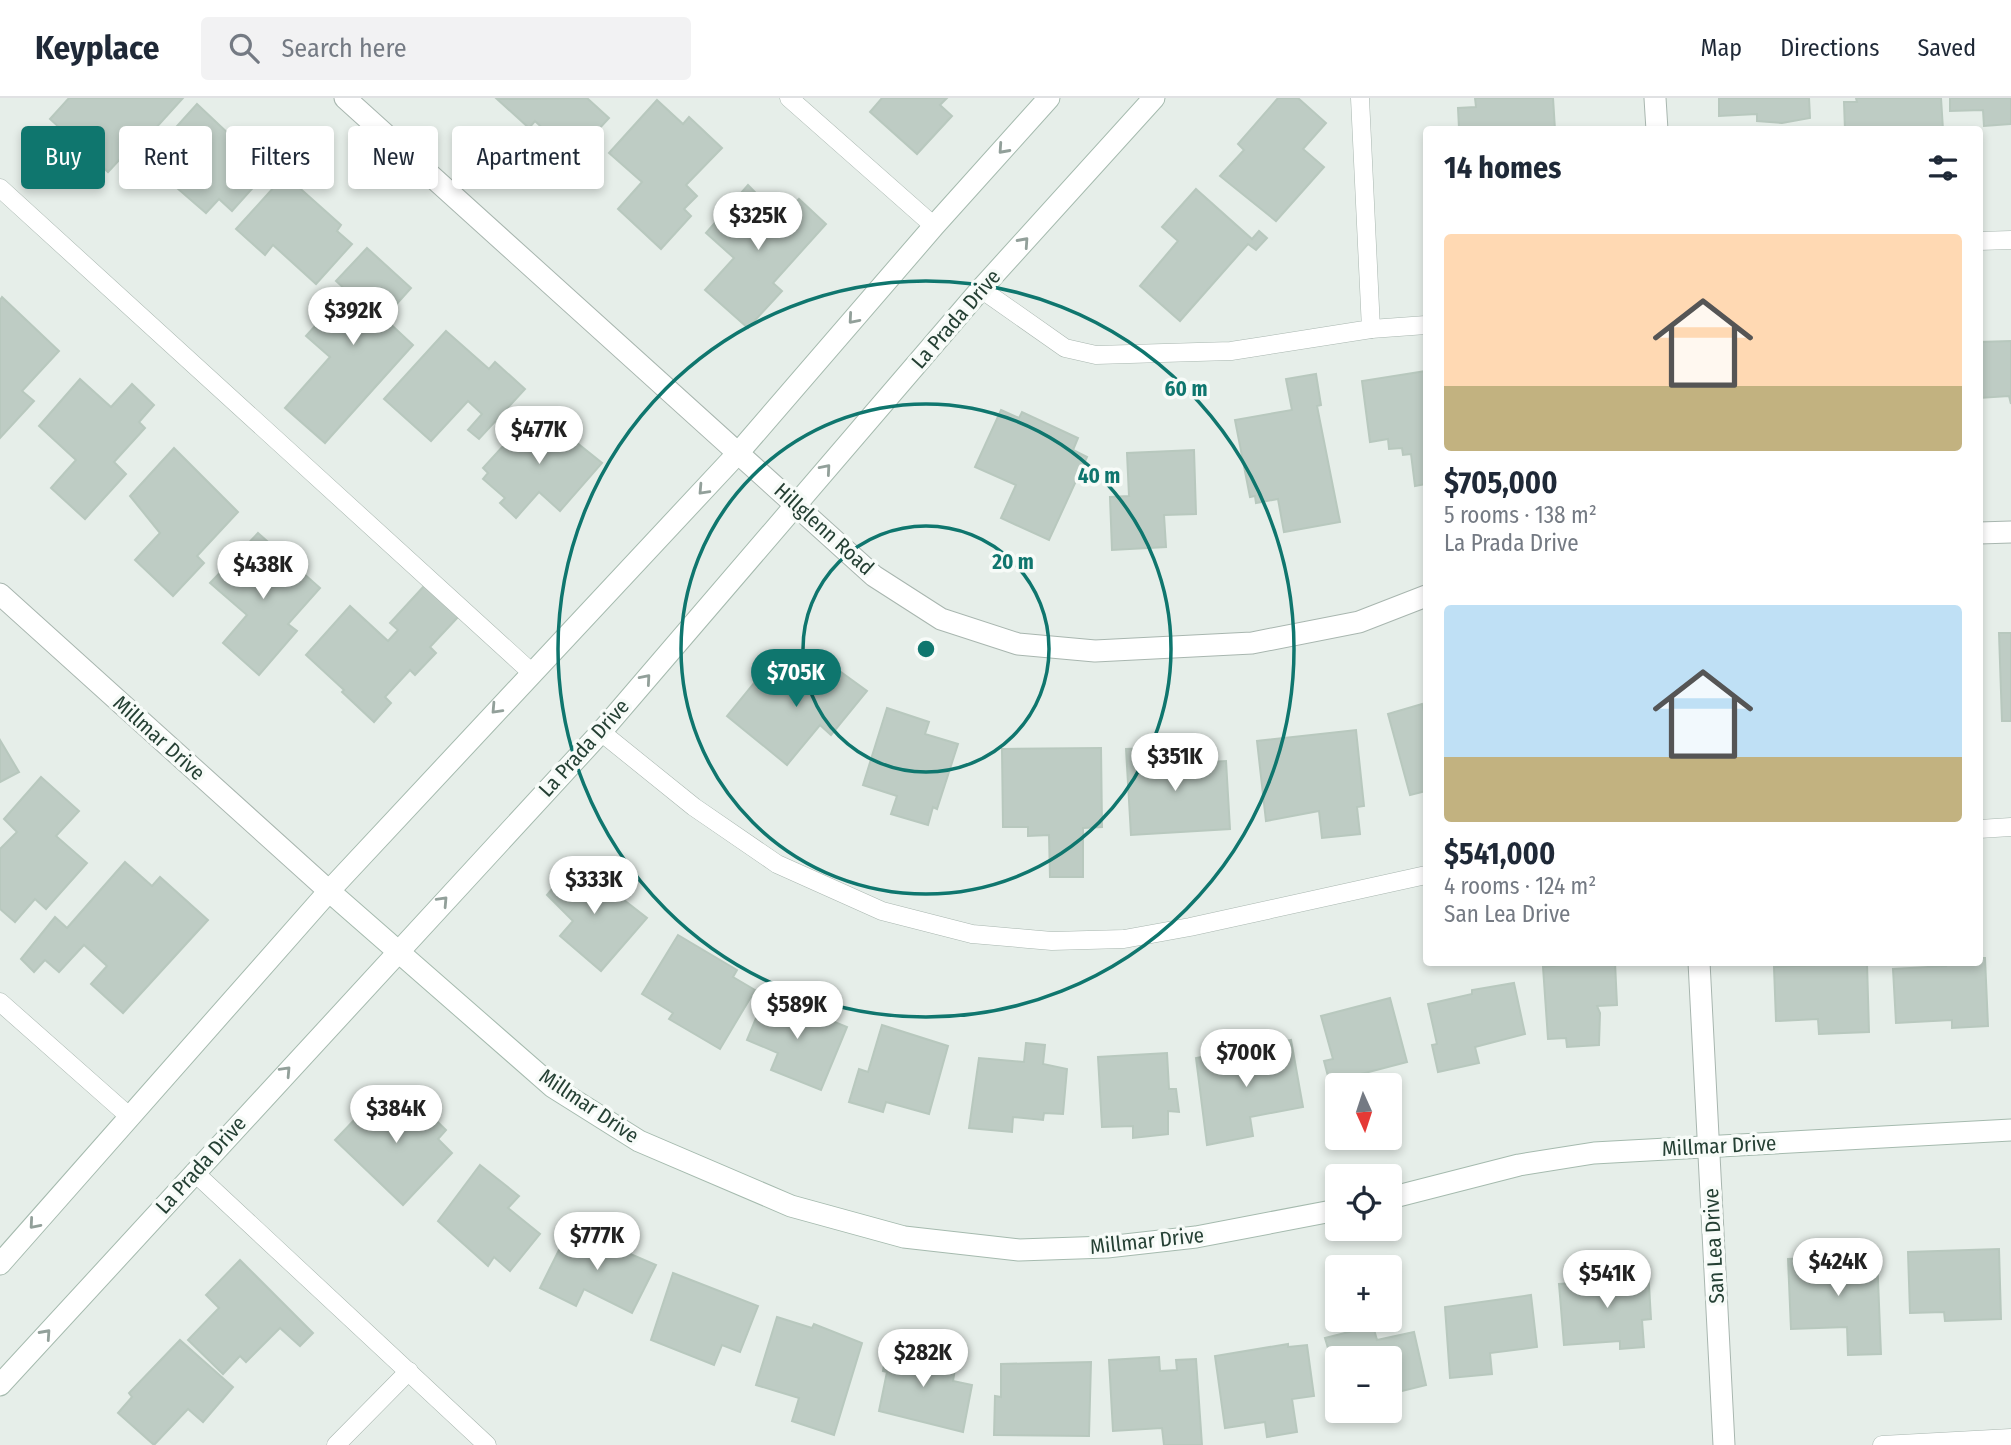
<!DOCTYPE html>
<html lang="en">
<head>
<meta charset="utf-8">
<style>
  :root { --surface:#fff; --page:#f2f2f3; --text:#1f2937; --muted:#747a83; --line:#e0e1e3; --accent:#0f766e }
  body { margin:0; font-family:"Fira Sans Condensed",sans-serif; background:var(--page); color:var(--text); height:100vh; display:flex; flex-direction:column; font-size:26px; white-space:nowrap }
  * { box-sizing:border-box; margin:0 }
  p { font-size:23px; color:var(--muted) }
  .icon { flex:none; width:38px; height:38px; fill:none; stroke:currentColor; stroke-width:2; stroke-linecap:round; stroke-linejoin:round }
  .map { position:relative; flex:1; overflow:hidden }
  .panel { position:absolute; left:1423px; top:28px; width:560px; height:840px; display:flex; flex-direction:column; background:var(--surface); border-radius:7px; box-shadow:0 4px 10px #0003 }
  .panel>* { flex:none }
  .hud { position:absolute; left:21px; top:28px; width:665px; height:63px; display:flex; gap:14px }
  .needle { width:46px; rotate:177deg }
  .tools { position:absolute; left:1325px; top:975px; display:grid; gap:14px }
  .tools a { display:grid; place-items:center; width:77px; height:77px; border-radius:7px; background:var(--surface); box-shadow:0 4px 10px #0003; font-size:35px }
  .price { position:absolute; translate:-50% -60px; padding:0 16px; border-radius:24px; background:#fff; color:#222; font-size:23px; line-height:46px; filter:drop-shadow(0 2px 4px #0008) }
  .price::after { content:''; position:absolute; left:50%; top:42px; width:21px; height:16px; margin-left:-10px; background:inherit; clip-path:polygon(0 0,100% 0,50% 100%) }
  .price.current { background:var(--accent); color:#fff }
  ul { padding:0; list-style:none }
  li { display:grid; align-content:center; gap:14px; height:371px; padding:0 21px }
  li span { display:grid; place-items:center; height:217px; border-radius:7px; color:#555 }
  li>.icon { margin-inline-start:auto }
  span .icon { width:126px; height:126px; fill:#fffc; stroke-width:1 }
  li b { font-size:30px }
  h2 { display:flex; justify-content:space-between; align-items:center; height:84px; padding:0 21px; font-size:30px }
  .tag { padding:0 24px; border-radius:7px; background:var(--surface); box-shadow:0 4px 10px #0003; font-size:24px; line-height:63px }
  .tag.current { background:var(--accent); color:#fff }
  header { display:flex; align-items:center; gap:42px; box-sizing:border-box; height:98px; padding:0 35px; background:var(--surface); border-bottom:2px solid var(--line) }
  header strong { font-size:33px }
  nav { display:flex; gap:38px; margin-inline-start:auto; font-size:24px }
  .search { width:490px; height:63px; background:var(--page); display:flex; align-items:center; gap:18px; box-sizing:border-box; padding:0 24px; border-radius:7px; color:var(--muted); font-size:26px }
  .map>svg:first-child { display:block }
  .building { fill:#beccc4; stroke:#b8c8be; stroke-width:2 }
  .lines { fill:none; stroke-linecap:round; stroke-linejoin:round }
  .lane-casing { stroke:#a8b6af; stroke-width:19 }
  .street-casing { stroke:#a8b6af; stroke-width:23 }
  .secondary-casing { stroke:#a5baae; stroke-width:23 }
  .lane { stroke:#fff; stroke-width:18 }
  .street { stroke:#fff; stroke-width:21 }
  .secondary { stroke:#fff; stroke-width:21 }
  .oneway { stroke:#92a09a }
  .ring { fill:none; stroke:#0f766e; stroke-width:3.5 }
  .labels { text-anchor:middle; dominant-baseline:central; stroke-width:7; stroke-linejoin:round; paint-order:stroke }
  .street-label { font-size:21px; fill:#254034; stroke:#f7fbf8 }
  .centre { fill:#0f766e; stroke:#f7fbf8; stroke-width:3.5 }
  .ring-label { font-size:21px; text-anchor:middle; font-weight:bold; fill:#0f766e; stroke:#f7fbf8; stroke-width:7; stroke-linejoin:round; paint-order:stroke }
</style>
</head>
<body>
<header>
<strong>Keyplace</strong>
<div class="search"><svg class="icon" aria-label="search" viewBox="0 0 24 24"><circle cx="10" cy="10" r="6"/><path d="M15 15l6 6"/></svg>Search here</div>
<nav><a>Map</a><a>Directions</a><a>Saved</a></nav>
</header>
<div class="map">
<svg width="2011" height="1347" viewBox="0 0 2011 1347">
  <rect width="100%" height="100%" fill="#e6eee9"/>
  <g class="building">
    <path d="M69,0H183L125,64L121,60L108,74L50,21Z"/>
    <path d="M587,0L609,20L573,59L535,23L529,30L497,1Z"/>
    <path d="M882,0H947L940,7L952,18L917,56L870,14Z"/>
    <path d="M1278,0H1298L1326,25L1303,51L1324,69L1276,123L1220,78L1244,52L1238,46Z"/>
    <path d="M1475,0H1553L1555,32H1428L1459,30L1458,10L1476,9Z"/>
    <path d="M1719,0H1809L1810,20L1782,25L1757,23V16L1719,18Z"/>
    <path d="M1856,0H1941L1943,32H1845L1844,4H1857Z"/>
    <path d="M1950,0H2011V26L1984,28L1983,12L1950,13Z"/>
    <path d="M657,2L683,26L689,19L722,50L686,87L697,98L684,111L691,118L661,151L618,111L642,84L609,55Z"/>
    <path d="M197,6L268,73L232,113L219,101L206,115L177,90L182,85L151,57Z"/>
    <path d="M285,77L341,127L337,133L352,146L316,186L273,147L265,157L236,131Z"/>
    <path d="M748,87L781,121L799,101L826,126L773,185L782,193L748,230L705,192L734,160L706,135Z"/>
    <path d="M1196,91L1252,141L1259,133L1267,140L1256,152L1248,146L1180,223L1140,188L1178,143L1162,129Z"/>
    <path d="M367,150L411,190L384,220L413,247L325,345L285,310L330,259L306,238L347,193L336,183Z"/>
    <path d="M2,199L59,253L22,293L34,303L0,340V202Z"/>
    <path d="M446,233L489,271L495,264L525,291L479,341L468,332L482,316L468,303L431,343L384,301Z"/>
    <path d="M2011,243V306L2009,298L1979,300V244Z"/>
    <path d="M1426,273V386L1415,388L1411,356L1403,357L1402,350L1389,351L1388,341L1370,344L1362,283Z"/>
    <path d="M1316,276L1321,307L1317,308L1340,424L1284,434L1278,401L1256,405L1255,398L1250,399L1235,322L1292,312L1286,281Z"/>
    <path d="M80,281L111,309L132,286L154,307L139,324L145,330L114,364L126,376L85,421L51,390L76,362L39,328Z"/>
    <path d="M536,312L602,365L560,413L539,394L516,420L500,405L505,400L483,381L488,375L483,370Z"/>
    <path d="M1001,312L1019,320L1022,314L1078,340L1073,352L1087,359L1049,442L1001,420L1016,387L975,369Z"/>
    <path d="M174,350L238,414L197,458L204,465L173,498L135,462L160,435L130,398Z"/>
    <path d="M1194,352L1196,416L1164,417L1166,449L1112,452L1110,399L1129,398L1127,355Z"/>
    <path d="M258,435L320,490L288,526L297,533L259,577L223,545L247,517L210,485Z"/>
    <path d="M425,487L459,518L430,549L436,555L415,577L410,572L385,599L391,605L374,624L342,594L344,592L306,557L350,508L388,543L398,532L390,525Z"/>
    <path d="M1999,535H2011V623H2002Z"/>
    <path d="M823,561L867,593L831,637L820,627L787,667L727,618L764,573L791,594Z"/>
    <path d="M1422,606L1424,613L1426,612V693L1410,697L1388,616Z"/>
    <path d="M887,610L929,624L925,636L958,646L937,711L933,709L928,727L891,716L897,698L863,687Z"/>
    <path d="M1356,632L1364,708L1357,709L1360,736L1322,740L1319,713L1266,723L1257,643Z"/>
    <path d="M0,642L19,674L0,684Z"/>
    <path d="M1174,649L1175,666L1226,663L1230,731L1131,737L1126,651Z"/>
    <path d="M1101,650L1102,729L1083,730V779H1050L1049,737L1028,738V729H1003L1002,651Z"/>
    <path d="M41,679L79,713L56,738L87,765L46,811L35,801L15,824L0,811V751L17,734L4,721Z"/>
    <path d="M125,764L152,788L160,779L208,822L123,915L91,886L107,868L84,847L59,874L45,862L34,874L21,861L55,819L67,830Z"/>
    <path d="M575,764L647,820L601,873L560,838L573,823L547,797Z"/>
    <path d="M678,837L737,872L733,879L755,892L720,951L669,921L673,915L642,896Z"/>
    <path d="M1979,860H1985L1988,928L1952,930V922L1896,925L1893,871L1946,868L1945,864H1979Z"/>
    <path d="M1593,864H1615L1617,907L1597,908L1600,915L1599,947L1567,949L1566,940L1548,941L1543,869Z"/>
    <path d="M1867,865L1869,934L1819,936L1818,921L1776,923L1774,869Z"/>
    <path d="M1514,885L1525,936L1475,949L1479,965L1438,974L1432,947L1437,946L1428,906L1472,896V892Z"/>
    <path d="M766,896L847,929L821,992L771,972L778,955L747,942Z"/>
    <path d="M1390,900L1407,964L1361,976L1362,980L1355,982L1356,987H1337V1000L1334,1001L1324,963L1333,961L1321,918Z"/>
    <path d="M882,927L948,948L929,1016L886,1004L883,1014L849,1004L859,971L868,974Z"/>
    <path d="M1291,942L1303,1009L1250,1019L1253,1038L1207,1047L1196,960Z"/>
    <path d="M1026,945L1045,947L1043,966L1067,971L1063,1016L1044,1015L1043,1022L1013,1019L1012,1034L969,1030L979,960L1024,964Z"/>
    <path d="M1167,955L1169,991H1176L1179,1014L1168,1013V1036L1133,1040V1028L1102,1029L1098,959Z"/>
    <path d="M384,991L409,1015L418,1005L446,1032L438,1041L452,1055L403,1107L335,1042Z"/>
    <path d="M480,1067L519,1098L508,1110L540,1136L510,1173L494,1159L488,1168L438,1123Z"/>
    <path d="M570,1130L656,1167L632,1215L584,1191L576,1208L540,1190Z"/>
    <path d="M1999,1151L2001,1221L1945,1223L1944,1214L1910,1215L1908,1154Z"/>
    <path d="M1877,1157L1881,1256L1848,1257L1847,1229L1791,1231L1788,1161Z"/>
    <path d="M240,1162L313,1235L300,1248L280,1230L246,1264L240,1258L223,1276L188,1242L219,1210L206,1197Z"/>
    <path d="M1648,1170L1651,1221L1642,1222L1644,1249L1620,1251V1243L1564,1247L1559,1186L1589,1184L1590,1191L1607,1189L1606,1173Z"/>
    <path d="M673,1175L758,1208L740,1254L722,1247L714,1267L651,1242Z"/>
    <path d="M1531,1197L1537,1249L1490,1255L1492,1276L1450,1280L1445,1209Z"/>
    <path d="M777,1219L812,1230L814,1226L862,1245L834,1337L792,1323L799,1300L756,1287Z"/>
    <path d="M1373,1228L1377,1242L1414,1234L1426,1287L1390,1296V1260H1337V1281L1325,1240Z"/>
    <path d="M180,1242L233,1289L203,1324L188,1311L154,1347L118,1315L132,1299L129,1295Z"/>
    <path d="M888,1244L939,1254L936,1268L955,1271L953,1283L972,1287L963,1334L879,1313L887,1274L883,1273Z"/>
    <path d="M1288,1246V1249L1307,1247L1314,1298L1292,1301L1297,1334L1267,1339L1265,1324L1225,1330L1215,1258Z"/>
    <path d="M1159,1259L1160,1273L1177,1272L1176,1262L1196,1261L1202,1347H1164L1162,1330L1113,1333L1109,1262Z"/>
    <path d="M1091,1264L1089,1338L994,1337L995,1298L1001,1299V1266Z"/>
  </g>
  <g class="lines">
    <defs>
      <g id="lane">
        <path d="M789,0L934,128"/>
        <path d="M0,90L531,574"/>
        <path d="M1979,143L2011,142"/>
        <path d="M981,191L1065,250L1096,257L1231,253L1371,231L1360,0"/>
        <path d="M1371,231L1426,227"/>
        <path d="M601,634L694,709L777,766L882,813L972,836L1052,843L1124,841L1190,829L1426,777"/>
        <path d="M1979,731L2011,729"/>
        <path d="M0,904L130,1019"/>
        <path d="M194,1074L487,1347"/>
        <path d="M336,1347L409,1273"/>
        <path d="M1882,1347L2011,1340"/>
      </g>
      <g id="street">
        <path d="M345,0L874,478L941,521L1018,546L1095,553L1252,545L1359,524L1426,498"/>
        <path d="M1655,0L1657,32"/>
        <path d="M1979,435L2011,434"/>
        <path d="M0,496L329,793"/>
        <path d="M1699,864L1724,1347"/>
      </g>
      <g id="secondary">
        <path d="M329,793L553,989L639,1043L791,1108L904,1139L1019,1152L1107,1149L1196,1139L1337,1112"/>
        <path d="M1390,1100L1519,1067L1594,1055L2011,1032"/>
        <path d="M0,1166L329,793L739,354L934,128L1049,0"/>
        <path d="M0,1287L601,634L981,191L1154,0"/>
      </g>
    </defs>
    <use href="#lane" class="lane-casing"/>
    <use href="#street" class="street-casing"/>
    <use href="#secondary" class="secondary-casing"/>
    <use href="#lane" class="lane"/>
    <use href="#street" class="street"/>
    <use href="#secondary" class="secondary"/>
  </g>
  <defs><path id="oneway-chevron" d="M-2-3.5L2.5 0L-2 3.5" fill="none" stroke-width="1.6" stroke-linecap="round" stroke-linejoin="round" transform="scale(1.75)"/></defs>
  <g class="oneway">
    <use href="#oneway-chevron" transform="translate(1003 51) rotate(132)"/>
    <use href="#oneway-chevron" transform="translate(1024 144) rotate(-48)"/>
    <use href="#oneway-chevron" transform="translate(853 221) rotate(131)"/>
    <use href="#oneway-chevron" transform="translate(826 371) rotate(-49)"/>
    <use href="#oneway-chevron" transform="translate(703 392) rotate(133)"/>
    <use href="#oneway-chevron" transform="translate(646 581) rotate(-49)"/>
    <use href="#oneway-chevron" transform="translate(496 611) rotate(133)"/>
    <use href="#oneway-chevron" transform="translate(443 803) rotate(-47)"/>
    <use href="#oneway-chevron" transform="translate(286 973) rotate(-47)"/>
    <use href="#oneway-chevron" transform="translate(34 1126) rotate(131)"/>
    <use href="#oneway-chevron" transform="translate(46 1236) rotate(-48)"/>
  </g>
  <g class="ring">
    <circle cx="926" cy="551" r="123"/>
    <circle cx="926" cy="551" r="245"/>
    <circle cx="926" cy="551" r="368"/>
  </g>
  <g class="labels">
    <g class="street-label">
      <text transform="translate(956 221) rotate(-49)">La Prada Drive</text>
      <text transform="translate(824 431) rotate(42)">Hillglenn Road</text>
      <text transform="translate(159 640) rotate(42)">Millmar Drive</text>
      <text transform="translate(584 650) rotate(-48)">La Prada Drive</text>
      <text transform="translate(589 1008) rotate(34)">Millmar Drive</text>
      <text transform="translate(1719 1048) rotate(-3)">Millmar Drive</text>
      <text transform="translate(201 1067) rotate(-48)">La Prada Drive</text>
      <text transform="translate(1147 1143) rotate(-6)">Millmar Drive</text>
      <text transform="translate(1714 1148) rotate(-93)">San Lea Drive</text>
    </g>
  </g>
  <circle cx="926" cy="551" r="10" class="centre"/>
  <g class="ring-label">
    <text x="1186" y="298">60 m</text>
    <text x="1099" y="385">40 m</text>
    <text x="1013" y="471">20 m</text>
  </g>
</svg>
<div class="tools">
<a><svg class="needle" viewBox="-14 -14 28 28"><path d="M0-13l5 13h-10z" fill="#e53935"/><path d="M0 13l5-13h-10z" fill="#747a83"/></svg></a>
<a><svg class="icon" aria-label="locate" viewBox="0 0 24 24"><circle cx="12" cy="12" r="6"/><path d="M12 2v4M12 18v4M2 12h4M18 12h4"/></svg></a>
<a>+</a>
<a>−</a>
</div>
<b class="price" style="left:758px;top:154px">$325K</b>
<b class="price" style="left:353px;top:249px">$392K</b>
<b class="price" style="left:539px;top:368px">$477K</b>
<b class="price" style="left:263px;top:503px">$438K</b>
<b class="price current" style="left:796px;top:611px">$705K</b>
<b class="price" style="left:1175px;top:695px">$351K</b>
<b class="price" style="left:594px;top:818px">$333K</b>
<b class="price" style="left:797px;top:943px">$589K</b>
<b class="price" style="left:1246px;top:991px">$700K</b>
<b class="price" style="left:396px;top:1047px">$384K</b>
<b class="price" style="left:597px;top:1174px">$777K</b>
<b class="price" style="left:1838px;top:1200px">$424K</b>
<b class="price" style="left:1607px;top:1212px">$541K</b>
<b class="price" style="left:923px;top:1291px">$282K</b>
<div class="hud">
<a class="tag current">Buy</a>
<a class="tag">Rent</a>
<a class="tag">Filters</a>
<a class="tag">New</a>
<a class="tag">Apartment</a>
</div>
<section class="panel">
<h2>14 homes<svg class="icon" aria-label="filters" viewBox="0 0 24 24"><path d="M4 7h16M4 17h16"/><circle cx="9" cy="7" r="2"/><circle cx="15" cy="17" r="2"/></svg></h2>
<ul>
<li><span style="background:linear-gradient(#ffd9b3 70%,#c2b280 0)"><svg class="icon" aria-label="home" viewBox="0 0 24 24"><path d="M3 11l9-7 9 7M6 9v11h12V9"/></svg></span><div><b>$705,000</b><p>5 rooms · 138 m²</p><p>La Prada Drive</p></div></li>
<li><span style="background:linear-gradient(#bfe0f5 70%,#c2b280 0)"><svg class="icon" aria-label="home" viewBox="0 0 24 24"><path d="M3 11l9-7 9 7M6 9v11h12V9"/></svg></span><div><b>$541,000</b><p>4 rooms · 124 m²</p><p>San Lea Drive</p></div></li>
</ul>
</section>
</div>
</body>
</html>
